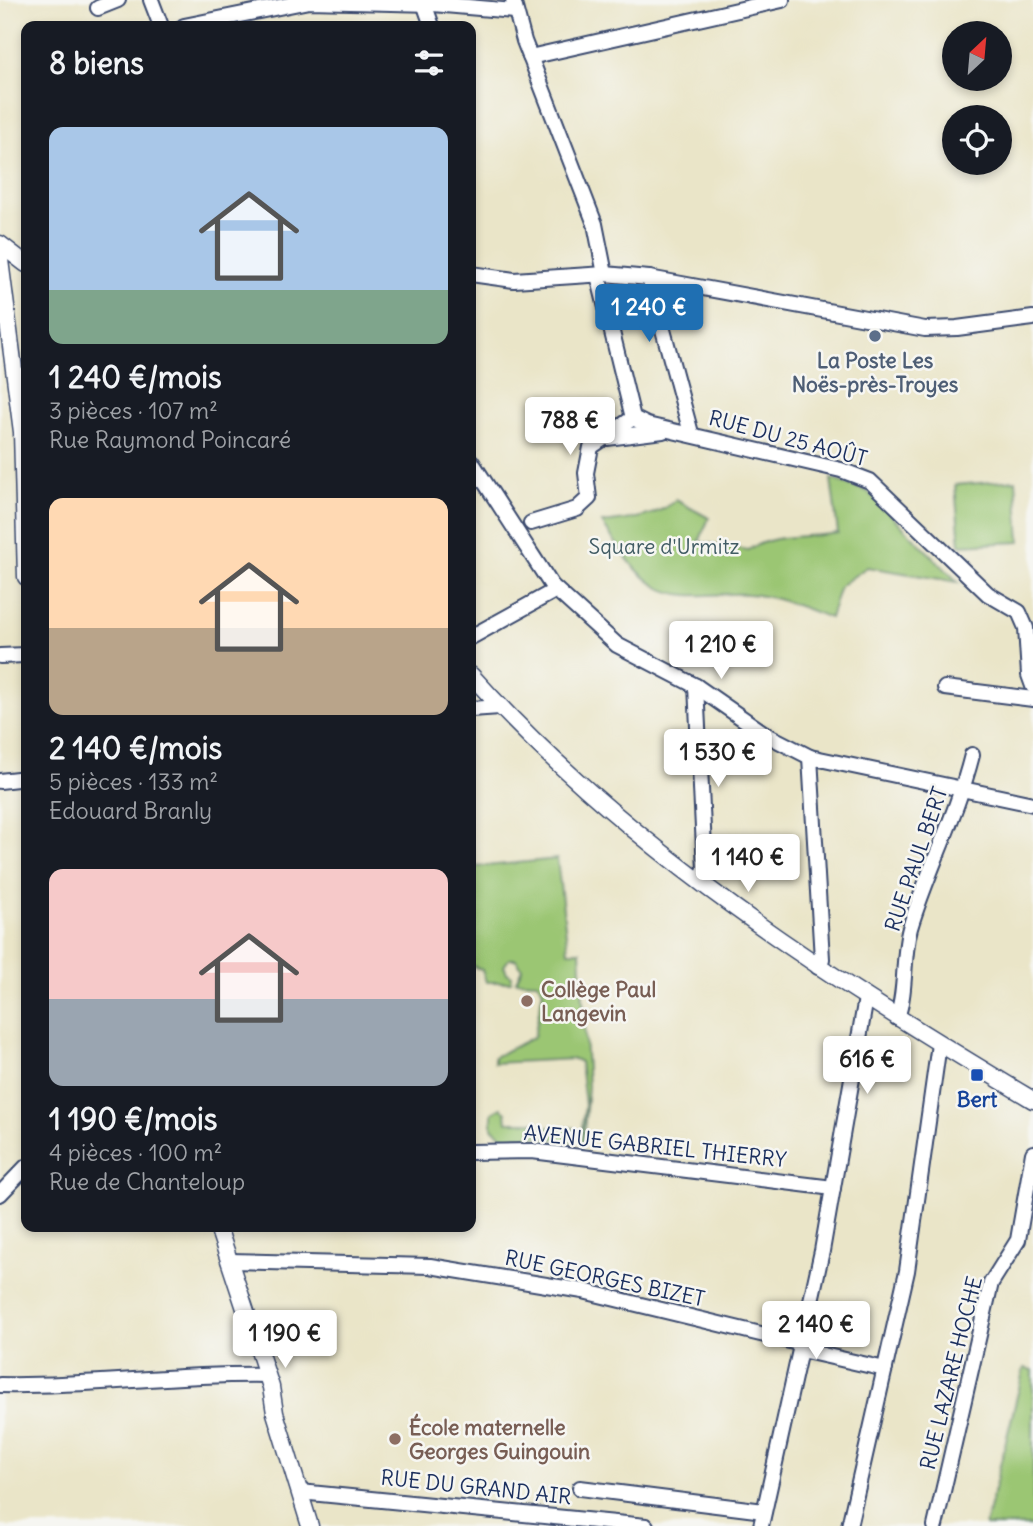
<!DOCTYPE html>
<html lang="fr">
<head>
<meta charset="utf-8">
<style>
  :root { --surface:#171b24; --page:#242831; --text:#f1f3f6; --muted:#9ea1a6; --accent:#1f6fb2 }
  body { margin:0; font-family:Delius,sans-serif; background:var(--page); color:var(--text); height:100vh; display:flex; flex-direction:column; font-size:26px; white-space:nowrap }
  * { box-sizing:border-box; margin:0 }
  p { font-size:23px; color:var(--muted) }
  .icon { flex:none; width:38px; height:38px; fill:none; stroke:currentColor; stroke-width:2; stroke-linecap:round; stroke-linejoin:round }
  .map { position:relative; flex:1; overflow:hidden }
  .drawer { position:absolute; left:21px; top:21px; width:455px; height:1211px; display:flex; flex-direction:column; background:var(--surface); border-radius:14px; box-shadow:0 4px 10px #0003 }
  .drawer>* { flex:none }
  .needle { width:46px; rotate:26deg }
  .controls { position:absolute; left:942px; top:21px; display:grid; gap:14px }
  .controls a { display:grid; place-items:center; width:70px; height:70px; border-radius:50%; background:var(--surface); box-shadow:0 4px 10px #0003; font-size:35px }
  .price { position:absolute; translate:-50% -60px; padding:0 16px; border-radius:7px; background:#fff; color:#222; font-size:23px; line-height:46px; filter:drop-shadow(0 2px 4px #0008) }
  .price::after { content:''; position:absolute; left:50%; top:42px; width:21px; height:16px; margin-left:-10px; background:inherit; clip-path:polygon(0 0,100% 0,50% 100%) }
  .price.current { background:var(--accent); color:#fff }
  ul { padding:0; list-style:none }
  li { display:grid; align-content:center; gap:14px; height:371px; padding:0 28px }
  li span { display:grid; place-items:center; height:217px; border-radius:14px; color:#555 }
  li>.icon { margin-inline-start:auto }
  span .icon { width:126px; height:126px; fill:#fffc; stroke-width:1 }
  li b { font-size:30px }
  h2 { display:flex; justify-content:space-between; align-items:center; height:84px; padding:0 28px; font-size:30px }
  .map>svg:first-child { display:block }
  .green { fill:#9bc673; stroke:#5b7a68; stroke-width:2 }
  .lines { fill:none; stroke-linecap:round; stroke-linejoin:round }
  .minor-casing { stroke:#3a4a6e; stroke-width:18 }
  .tertiary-casing { stroke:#3a4a6e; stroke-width:19 }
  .minor { stroke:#fff; stroke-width:14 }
  .tertiary { stroke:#fff; stroke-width:16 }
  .service-dot { fill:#5c6f8a; stroke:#f6f6f2; stroke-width:2.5 }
  .education-dot { fill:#8d6e63; stroke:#f6f6f2; stroke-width:2.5 }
  .transit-dot { fill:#1a4fb4; stroke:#f6f6f2; stroke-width:2.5 }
  .labels { text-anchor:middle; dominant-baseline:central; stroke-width:5; stroke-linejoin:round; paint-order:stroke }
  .service-label { font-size:21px; font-weight:bold; fill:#4e5e75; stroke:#f6f6f2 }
  .street-label { font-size:21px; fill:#1b2f5e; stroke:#f6f6f2 }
  .park-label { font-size:21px; fill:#415c64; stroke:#f6f6f2 }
  .education-label { font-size:21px; font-weight:bold; fill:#785e54; stroke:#f6f6f2; text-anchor:start }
  .transit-label { font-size:21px; font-weight:bold; fill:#164399; stroke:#f6f6f2 }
</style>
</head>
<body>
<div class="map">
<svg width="1033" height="1526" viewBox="0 0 1033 1526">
  <rect width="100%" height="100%" fill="#f6f6f2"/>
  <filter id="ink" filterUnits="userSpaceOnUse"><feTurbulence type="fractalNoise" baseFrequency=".0143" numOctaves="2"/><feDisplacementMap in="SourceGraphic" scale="14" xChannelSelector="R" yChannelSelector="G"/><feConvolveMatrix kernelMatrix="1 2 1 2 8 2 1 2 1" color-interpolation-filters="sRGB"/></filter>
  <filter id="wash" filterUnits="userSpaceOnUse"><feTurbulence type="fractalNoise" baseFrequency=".00686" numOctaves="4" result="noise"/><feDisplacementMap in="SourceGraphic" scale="28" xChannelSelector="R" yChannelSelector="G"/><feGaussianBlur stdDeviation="1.57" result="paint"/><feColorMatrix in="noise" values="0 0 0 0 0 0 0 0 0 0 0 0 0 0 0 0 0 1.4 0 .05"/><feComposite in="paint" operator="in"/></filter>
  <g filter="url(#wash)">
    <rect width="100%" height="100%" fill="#eae5c8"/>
    <g class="green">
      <path d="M831,479L867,491L958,582L867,567L840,586L830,618C804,608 776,596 748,594C719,592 684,602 658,587C633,572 619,547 602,523C628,520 655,518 676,500L709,518L699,542L748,550C772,533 809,538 838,533Z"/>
      <path d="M1016,480L1020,542L960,545L955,485Z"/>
      <path d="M471,841L476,867L557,859L568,951H580L588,1087L583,1143L580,1142L585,1105L580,1062L574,1059L494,1063V1057L534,1037L543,990L537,982L516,981L522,968L516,959H509L504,966L507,973L512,976L511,982H486L482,970L471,965Z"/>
      <path d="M501,1108L506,1112L507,1122H535L536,1127L574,1128L572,1142L534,1136H502L492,1128V1113Z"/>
      <path d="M1024,1368L1033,1370V1526H985Z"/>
    </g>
  </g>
  <g filter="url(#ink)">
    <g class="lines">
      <defs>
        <g id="minor">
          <path d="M151,0L161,26"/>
          <path d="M513,0L524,41L595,224L605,274"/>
          <path d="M424,3L432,26"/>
          <path d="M98,8L118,0"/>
          <path d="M184,26L309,1L433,4L514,11"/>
          <path d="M530,57L782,0"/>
          <path d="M471,274L514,280L605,274L649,278L925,329L957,328L1033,318"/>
          <path d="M598,275L633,418"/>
          <path d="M649,278L691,433"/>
          <path d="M633,418L647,425L841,470L870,481L988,594L1019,612L1026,628L1029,675L1033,686"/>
          <path d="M607,438L663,431"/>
          <path d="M471,461L552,586L617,645L696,686L765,734L810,757L1033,804"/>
          <path d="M531,523L577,509L589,498L586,473L591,447L633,418"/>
          <path d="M471,637L556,590"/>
          <path d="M0,656L26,655"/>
          <path d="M696,686L705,869L700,881"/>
          <path d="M945,688L1033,699"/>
          <path d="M471,709L500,707"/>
          <path d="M810,757L822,959L818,967"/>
          <path d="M0,781L26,778"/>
          <path d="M897,1018C907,989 902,957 910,928C928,869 957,815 972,755"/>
          <path d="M471,1152L532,1151L833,1188"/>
          <path d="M0,1194L26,1167"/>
          <path d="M229,1261L430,1266L583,1291L802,1344"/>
          <path d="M801,1350L885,1369"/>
          <path d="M0,1385C89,1387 178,1373 267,1375"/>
          <path d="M580,1488L764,1511"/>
          <path d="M300,1492L646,1526"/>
          <path d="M761,1526L822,1251L866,998"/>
          <path d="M849,1526L907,1271L939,1044"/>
          <path d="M935,1526L991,1283L1018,1240L1033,1153"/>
        </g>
        <g id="tertiary">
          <path d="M0,244L26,264"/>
          <path d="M0,260L22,432L26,577"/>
          <path d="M471,675C629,851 831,979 1033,1100"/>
          <path d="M218,1227L271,1387L275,1413L310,1526"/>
        </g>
      </defs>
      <use href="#minor" class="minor-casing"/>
      <use href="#tertiary" class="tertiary-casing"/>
      <use href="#minor" class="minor"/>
      <use href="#tertiary" class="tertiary"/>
    </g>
  </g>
  <circle class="service-dot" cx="875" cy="336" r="7"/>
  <g class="education-dot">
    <circle cx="527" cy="1001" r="7"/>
    <circle cx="395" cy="1439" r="7"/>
  </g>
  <rect class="transit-dot" x="970" y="1068" width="14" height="14" rx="3.5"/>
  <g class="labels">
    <g class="service-label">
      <text x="875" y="360">La Poste Les<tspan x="875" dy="24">Noës-près-Troyes</tspan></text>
    </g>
    <g class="street-label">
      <text transform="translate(788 438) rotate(15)">RUE DU 25 AOÛT</text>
      <text transform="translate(916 859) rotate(-71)">RUE PAUL BERT</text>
      <text transform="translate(655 1146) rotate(6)">AVENUE GABRIEL THIERRY</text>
      <text transform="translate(605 1278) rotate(12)">RUE GEORGES BIZET</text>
      <text transform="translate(951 1373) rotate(-76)">RUE LAZARE HOCHE</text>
      <text transform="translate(476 1487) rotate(6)">RUE DU GRAND AIR</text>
    </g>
    <g class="park-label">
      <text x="664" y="546">Square d'Urmitz</text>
    </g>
    <g class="education-label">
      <text x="541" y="989">Collège Paul<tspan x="541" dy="24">Langevin</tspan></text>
      <text x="409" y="1427">École maternelle<tspan x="409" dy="24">Georges Guingouin</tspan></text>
    </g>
    <g class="transit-label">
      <text x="977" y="1099">Bert</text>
    </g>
  </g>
</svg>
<div class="controls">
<a><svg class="needle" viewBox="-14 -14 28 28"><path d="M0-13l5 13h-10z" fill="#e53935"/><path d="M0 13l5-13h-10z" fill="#9ea1a6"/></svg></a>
<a><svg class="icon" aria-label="locate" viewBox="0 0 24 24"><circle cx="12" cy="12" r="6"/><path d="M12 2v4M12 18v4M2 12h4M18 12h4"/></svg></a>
</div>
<b class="price current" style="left:649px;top:344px">1 240 €</b>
<b class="price" style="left:570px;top:457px">788 €</b>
<b class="price" style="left:721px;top:681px">1 210 €</b>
<b class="price" style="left:718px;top:789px">1 530 €</b>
<b class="price" style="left:748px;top:894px">1 140 €</b>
<b class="price" style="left:867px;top:1096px">616 €</b>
<b class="price" style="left:816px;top:1361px">2 140 €</b>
<b class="price" style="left:285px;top:1370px">1 190 €</b>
<section class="drawer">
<h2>8 biens<svg class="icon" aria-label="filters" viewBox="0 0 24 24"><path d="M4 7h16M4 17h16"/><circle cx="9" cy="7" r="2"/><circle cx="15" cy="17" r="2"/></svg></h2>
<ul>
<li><span style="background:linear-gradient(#a9c7e8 75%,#7fa58c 0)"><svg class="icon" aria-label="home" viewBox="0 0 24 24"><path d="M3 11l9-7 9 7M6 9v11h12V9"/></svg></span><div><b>1 240 €/mois</b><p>3 pièces · 107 m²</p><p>Rue Raymond Poincaré</p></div></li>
<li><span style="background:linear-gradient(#ffd9b3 60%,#b9a48a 0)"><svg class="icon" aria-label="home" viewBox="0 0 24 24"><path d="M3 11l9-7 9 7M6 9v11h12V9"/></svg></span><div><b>2 140 €/mois</b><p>5 pièces · 133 m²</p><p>Edouard Branly</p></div></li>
<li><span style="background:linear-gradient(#f6c9c9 60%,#9aa5b1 0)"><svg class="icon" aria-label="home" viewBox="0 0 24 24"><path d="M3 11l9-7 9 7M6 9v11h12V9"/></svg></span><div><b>1 190 €/mois</b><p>4 pièces · 100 m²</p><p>Rue de Chanteloup</p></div></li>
</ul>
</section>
</div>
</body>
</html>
